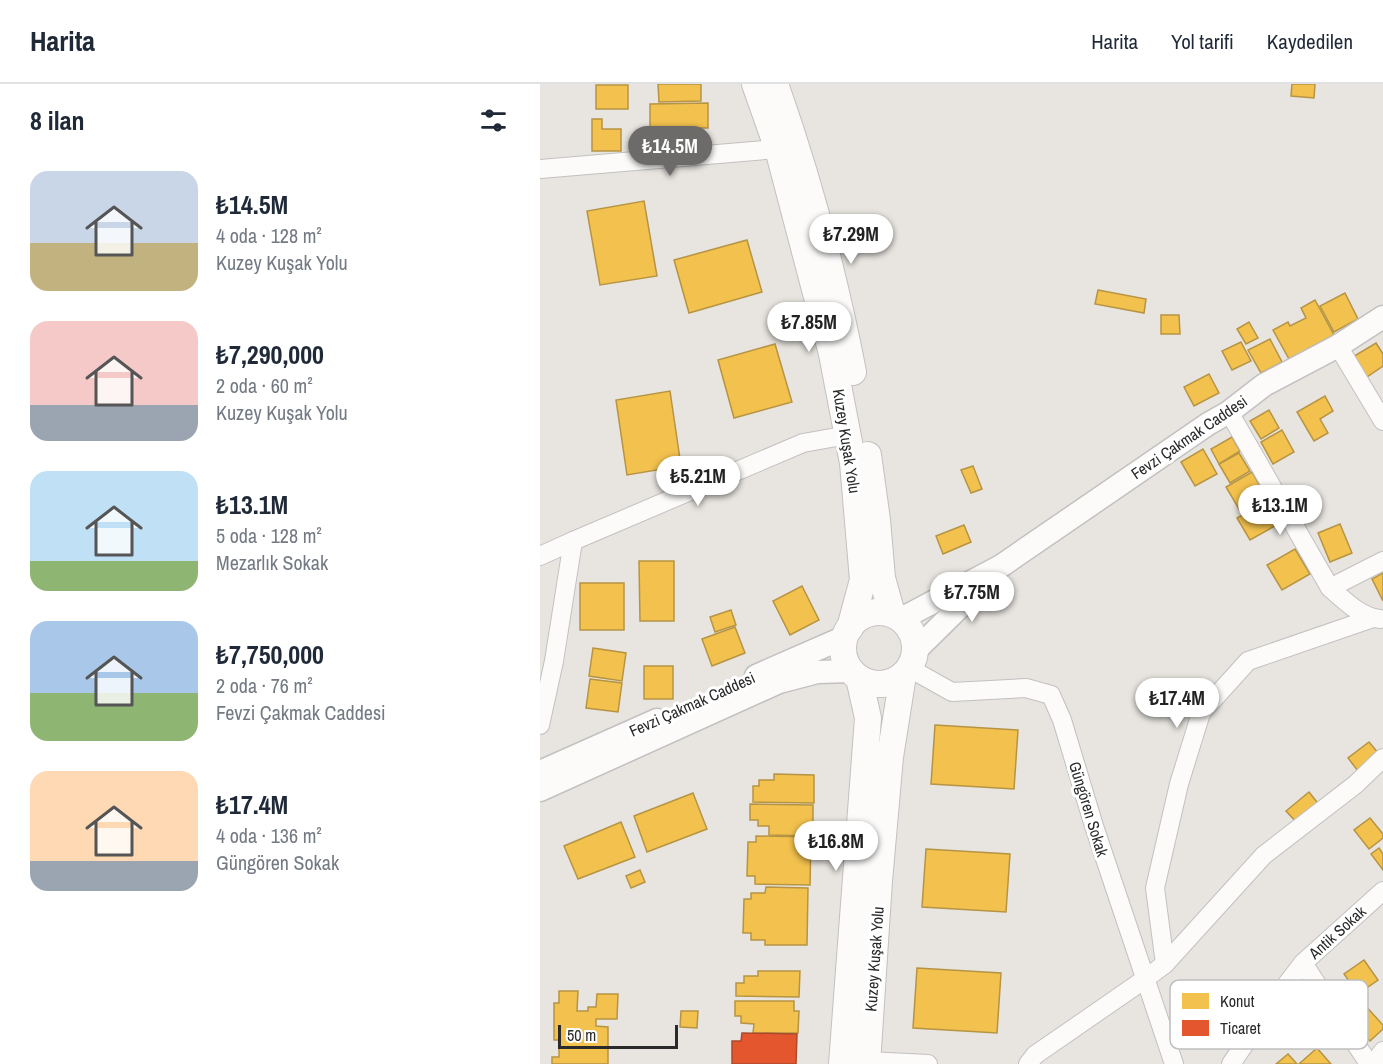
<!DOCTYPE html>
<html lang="tr">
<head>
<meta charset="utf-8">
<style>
  :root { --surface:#fff; --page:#f2f2f3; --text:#1f2937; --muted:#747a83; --line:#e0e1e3; --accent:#6c6b6a }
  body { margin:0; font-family:"Archivo Narrow",sans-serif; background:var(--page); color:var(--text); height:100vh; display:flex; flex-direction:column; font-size:22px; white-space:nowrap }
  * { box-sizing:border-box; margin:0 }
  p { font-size:20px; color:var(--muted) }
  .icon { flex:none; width:33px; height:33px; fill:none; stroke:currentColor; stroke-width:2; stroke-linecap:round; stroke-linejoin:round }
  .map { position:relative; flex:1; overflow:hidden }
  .drawer { display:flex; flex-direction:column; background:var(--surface); width:540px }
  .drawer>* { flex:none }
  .scale { position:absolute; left:18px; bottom:15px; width:120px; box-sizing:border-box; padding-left:6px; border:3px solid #2a2a2a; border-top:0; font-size:16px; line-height:21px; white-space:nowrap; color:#2a2a2a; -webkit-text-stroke:4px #fff; paint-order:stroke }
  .price { position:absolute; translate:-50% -51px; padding:0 14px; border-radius:21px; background:#fff; color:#222; font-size:20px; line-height:39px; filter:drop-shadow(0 2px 3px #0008) }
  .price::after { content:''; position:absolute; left:50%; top:36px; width:18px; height:14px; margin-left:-9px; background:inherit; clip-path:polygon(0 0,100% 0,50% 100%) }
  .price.active { background:var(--accent); color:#fff }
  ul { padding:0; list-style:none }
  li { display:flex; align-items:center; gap:18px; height:150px; padding:0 30px }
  li span { display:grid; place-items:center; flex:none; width:168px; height:120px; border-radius:18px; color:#555 }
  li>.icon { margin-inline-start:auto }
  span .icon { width:72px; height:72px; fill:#fffc; stroke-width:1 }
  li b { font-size:26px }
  h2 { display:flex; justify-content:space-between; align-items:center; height:72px; padding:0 30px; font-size:26px }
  header { display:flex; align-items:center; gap:36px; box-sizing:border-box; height:84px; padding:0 30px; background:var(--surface); border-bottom:2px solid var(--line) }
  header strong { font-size:28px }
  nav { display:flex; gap:33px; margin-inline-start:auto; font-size:21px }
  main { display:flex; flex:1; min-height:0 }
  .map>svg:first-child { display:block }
  .homes { fill:#f2c14e; stroke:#b69443; stroke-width:1.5 }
  .shops { fill:#e4572e; stroke:#ac4a2d; stroke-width:1.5 }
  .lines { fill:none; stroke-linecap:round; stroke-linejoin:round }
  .minor-casing { stroke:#c2c1c1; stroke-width:20 }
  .tertiary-casing { stroke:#c2c1c1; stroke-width:25 }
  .secondary-casing { stroke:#c2c1c1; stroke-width:28 }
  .minor { stroke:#fcfbfa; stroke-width:18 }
  .tertiary { stroke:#fcfbfa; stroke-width:22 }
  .secondary { stroke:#fcfbfa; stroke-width:26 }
  .labels { text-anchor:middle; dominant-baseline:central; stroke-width:6; stroke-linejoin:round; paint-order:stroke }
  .street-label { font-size:16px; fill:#2a2a2a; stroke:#fff }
  .key { fill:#fff; stroke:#bfbfbf; stroke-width:1.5 }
  .key-label { font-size:16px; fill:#2a2a2a }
</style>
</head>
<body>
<header>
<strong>Harita</strong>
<nav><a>Harita</a><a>Yol tarifi</a><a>Kaydedilen</a></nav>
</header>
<main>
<section class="drawer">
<h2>8 ilan<svg class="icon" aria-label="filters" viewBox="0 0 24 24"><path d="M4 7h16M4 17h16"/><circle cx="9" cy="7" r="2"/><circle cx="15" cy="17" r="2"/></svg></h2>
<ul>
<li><span style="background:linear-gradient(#c9d6e8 60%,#c2b280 0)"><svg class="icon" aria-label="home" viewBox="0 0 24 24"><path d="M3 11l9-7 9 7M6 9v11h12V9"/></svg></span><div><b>₺14.5M</b><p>4 oda · 128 m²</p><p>Kuzey Kuşak Yolu</p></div></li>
<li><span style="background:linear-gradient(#f6c9c9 70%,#9aa5b1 0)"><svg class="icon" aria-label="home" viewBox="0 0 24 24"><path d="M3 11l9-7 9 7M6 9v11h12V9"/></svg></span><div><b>₺7,290,000</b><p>2 oda · 60 m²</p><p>Kuzey Kuşak Yolu</p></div></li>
<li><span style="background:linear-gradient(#bfe0f5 75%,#8fb573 0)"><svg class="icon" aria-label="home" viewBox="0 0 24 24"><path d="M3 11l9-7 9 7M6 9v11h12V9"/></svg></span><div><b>₺13.1M</b><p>5 oda · 128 m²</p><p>Mezarlık Sokak</p></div></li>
<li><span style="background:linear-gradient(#a9c7e8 60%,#8fb573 0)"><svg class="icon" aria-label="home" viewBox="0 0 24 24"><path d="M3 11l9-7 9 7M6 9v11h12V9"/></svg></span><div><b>₺7,750,000</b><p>2 oda · 76 m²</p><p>Fevzi Çakmak Caddesi</p></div></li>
<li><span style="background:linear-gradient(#ffd9b3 75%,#9aa5b1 0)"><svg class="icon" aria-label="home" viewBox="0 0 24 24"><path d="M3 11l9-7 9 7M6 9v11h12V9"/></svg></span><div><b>₺17.4M</b><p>4 oda · 136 m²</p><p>Güngören Sokak</p></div></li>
</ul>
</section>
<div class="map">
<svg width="843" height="980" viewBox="0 0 843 980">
  <rect width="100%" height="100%" fill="#e8e5e0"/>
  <g class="homes">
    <path d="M118,0H161V17L119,18Z"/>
    <path d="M752,0H775L774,14L751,12Z"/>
    <rect x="56" y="1" width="32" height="24"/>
    <path d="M168,19V44H110V20Z"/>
    <path d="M52,35H62V45H81V67H52Z"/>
    <path d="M104,117L117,192L60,201L47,127Z"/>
    <path d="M207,156L222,208L149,229L134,176Z"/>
    <path d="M558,206L606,215L604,229L555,220Z"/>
    <path d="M805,209L818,235L794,248L780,222Z"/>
    <path d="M775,216L794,251L749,275L733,246L748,238L750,242L766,234L761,224Z"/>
    <path d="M621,231H639L640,250H621Z"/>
    <path d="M709,238L718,254L706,260L697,245Z"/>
    <path d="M730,255L742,278L721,289L708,266Z"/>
    <path d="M701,258L711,277L692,286L682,267Z"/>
    <path d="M836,259L843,270V282L824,295L811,274Z"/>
    <path d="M235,260L252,318L194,334L178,276Z"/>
    <path d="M669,290L679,309L654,322L644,303Z"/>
    <path d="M130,307L141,382L87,391L76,316Z"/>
    <path d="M785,312L793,327L780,335L788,349L774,357L757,328Z"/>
    <path d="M729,326L739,344L721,355L710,337Z"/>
    <path d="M742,346L754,368L733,380L721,358Z"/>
    <path d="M692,353L700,367L679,380L671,365Z"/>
    <path d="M663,365L677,390L655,402L641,378Z"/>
    <path d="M699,369L710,387L690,399L679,380Z"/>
    <path d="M433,382L442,405L431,409L421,386Z"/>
    <path d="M712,388L728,416L702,430L686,403Z"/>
    <path d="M727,417L740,439L710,456L697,434Z"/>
    <path d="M800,440L812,469L790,478L778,449Z"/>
    <path d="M424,441L431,458L403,470L396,452Z"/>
    <path d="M755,465L770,490L742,506L727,481Z"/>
    <path d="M99,477H134V537H100Z"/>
    <path d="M843,489V517L832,495Z"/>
    <rect x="40" y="499" width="44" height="47"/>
    <path d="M262,502L279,536L250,551L233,517Z"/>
    <path d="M191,526L196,541L175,548L170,533Z"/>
    <path d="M195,543L205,569L172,582L162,555Z"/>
    <path d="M53,564L86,569L82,597L49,592Z"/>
    <rect x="104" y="582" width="29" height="33"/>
    <path d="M50,595L82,599L78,628L46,624Z"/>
    <path d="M395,641L478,646L474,705L391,700Z"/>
    <path d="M829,658L839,670L818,687L808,674Z"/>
    <path d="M234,690L274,691V719L213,718V702H219V696H234Z"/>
    <path d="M769,708L780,722L758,740L746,727Z"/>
    <path d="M153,709L167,745L107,768L94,732Z"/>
    <path d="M210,720L273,721V752L229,751V742H218V736H210Z"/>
    <path d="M830,734L843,750V754L829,765L814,746Z"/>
    <path d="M81,738L95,773L38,795L24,762Z"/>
    <path d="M216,752L271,753L270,801L215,800V792H207L208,758H216Z"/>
    <path d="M839,764L843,770V786L831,770Z"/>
    <path d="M386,765L470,770L466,828L382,823Z"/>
    <path d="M100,786L105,798L91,804L86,792Z"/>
    <path d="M226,803L268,804L267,861H225V856H211V849H203L204,815H211V809H225Z"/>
    <path d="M824,876L838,896L818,910L804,890Z"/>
    <path d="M377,884L461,889L457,949L373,944Z"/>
    <path d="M218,887H260L259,913L196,912V899H204V892H218Z"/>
    <path d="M19,907H38L37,927H48V923H56L57,910H78L77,935H56V942L68,943V980H12V973H19V956H14V919H19Z"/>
    <path d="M195,917H254V927H259L258,949H213L214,940L201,939V932H195Z"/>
    <path d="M822,918L843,941V945L830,957L807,932Z"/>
    <path d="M141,927H158L157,944L140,943Z"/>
    <path d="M777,964L791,980H759Z"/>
    <path d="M748,970L757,980H736Z"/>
  </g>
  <path class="shops" d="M202,949L257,950L256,980H192V957H201Z"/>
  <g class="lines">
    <defs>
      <g id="minor">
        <path d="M0,85L249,64"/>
        <path d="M798,262L843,337"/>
        <path d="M689,328L790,504C804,516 820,533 840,535"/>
        <path d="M0,472L33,457L263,359L308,351"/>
        <path d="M790,504L843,477"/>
        <path d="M369,584L412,608L486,604L511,611L522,636L554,742L634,980"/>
        <path d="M0,641L14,577L33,457"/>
        <path d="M763,879L829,980"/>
        <path d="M625,880L615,804L639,700L661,629L708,577L833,534"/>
        <path d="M328,977L388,980"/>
        <path d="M488,980L495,971L605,895L625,880L724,771L816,700L843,674"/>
        <path d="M691,980L739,910L763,879L843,807"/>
        <path d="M833,980L843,967"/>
      </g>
      <g id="tertiary">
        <path d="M361,535L461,482L668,340L689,328L724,301L798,262L843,233"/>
        <path d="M375,567L443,500"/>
        <path d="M216,592L305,553"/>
        <path d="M0,688L117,636"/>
        <path d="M0,706L239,598L277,588L312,587"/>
      </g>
      <g id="secondary">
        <path d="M215,0L238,65L292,270L313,379L323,496L310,544"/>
        <path d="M235,0C268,93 294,190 313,288"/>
        <path d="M328,371L337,436L342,494L352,530"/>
        <circle cx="339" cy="564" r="36"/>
        <path d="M302,980L328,634L319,594"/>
        <path d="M327,980L339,797L350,673L363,591"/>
      </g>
    </defs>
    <use href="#minor" class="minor-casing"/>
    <use href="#tertiary" class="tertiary-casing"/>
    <use href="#secondary" class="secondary-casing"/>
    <use href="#minor" class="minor"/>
    <use href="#tertiary" class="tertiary"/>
    <use href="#secondary" class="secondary"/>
  </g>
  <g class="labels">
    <g class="street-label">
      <text transform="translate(649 353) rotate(-34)">Fevzi Çakmak Caddesi</text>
      <text transform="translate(307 357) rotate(81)">Kuzey Kuşak Yolu</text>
      <text transform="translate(152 620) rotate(-24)">Fevzi Çakmak Caddesi</text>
      <text transform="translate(549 725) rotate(73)">Güngören Sokak</text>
      <text transform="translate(797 848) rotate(-42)">Antik Sokak</text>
      <text transform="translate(334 875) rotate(-86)">Kuzey Kuşak Yolu</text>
    </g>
  </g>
  <rect x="630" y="896" width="198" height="69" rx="9" class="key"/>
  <rect x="642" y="909" width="27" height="16" fill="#f2c14e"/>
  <rect x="642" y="936" width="27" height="16" fill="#e4572e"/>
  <g class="key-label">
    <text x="680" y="923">Konut</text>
    <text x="680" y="950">Ticaret</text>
  </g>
</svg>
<div class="scale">50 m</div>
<b class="price active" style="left:130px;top:93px">₺14.5M</b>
<b class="price" style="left:311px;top:181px">₺7.29M</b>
<b class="price" style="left:269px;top:269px">₺7.85M</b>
<b class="price" style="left:158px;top:423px">₺5.21M</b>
<b class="price" style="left:740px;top:452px">₺13.1M</b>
<b class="price" style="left:432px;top:539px">₺7.75M</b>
<b class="price" style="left:637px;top:645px">₺17.4M</b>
<b class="price" style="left:296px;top:788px">₺16.8M</b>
</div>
</main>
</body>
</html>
